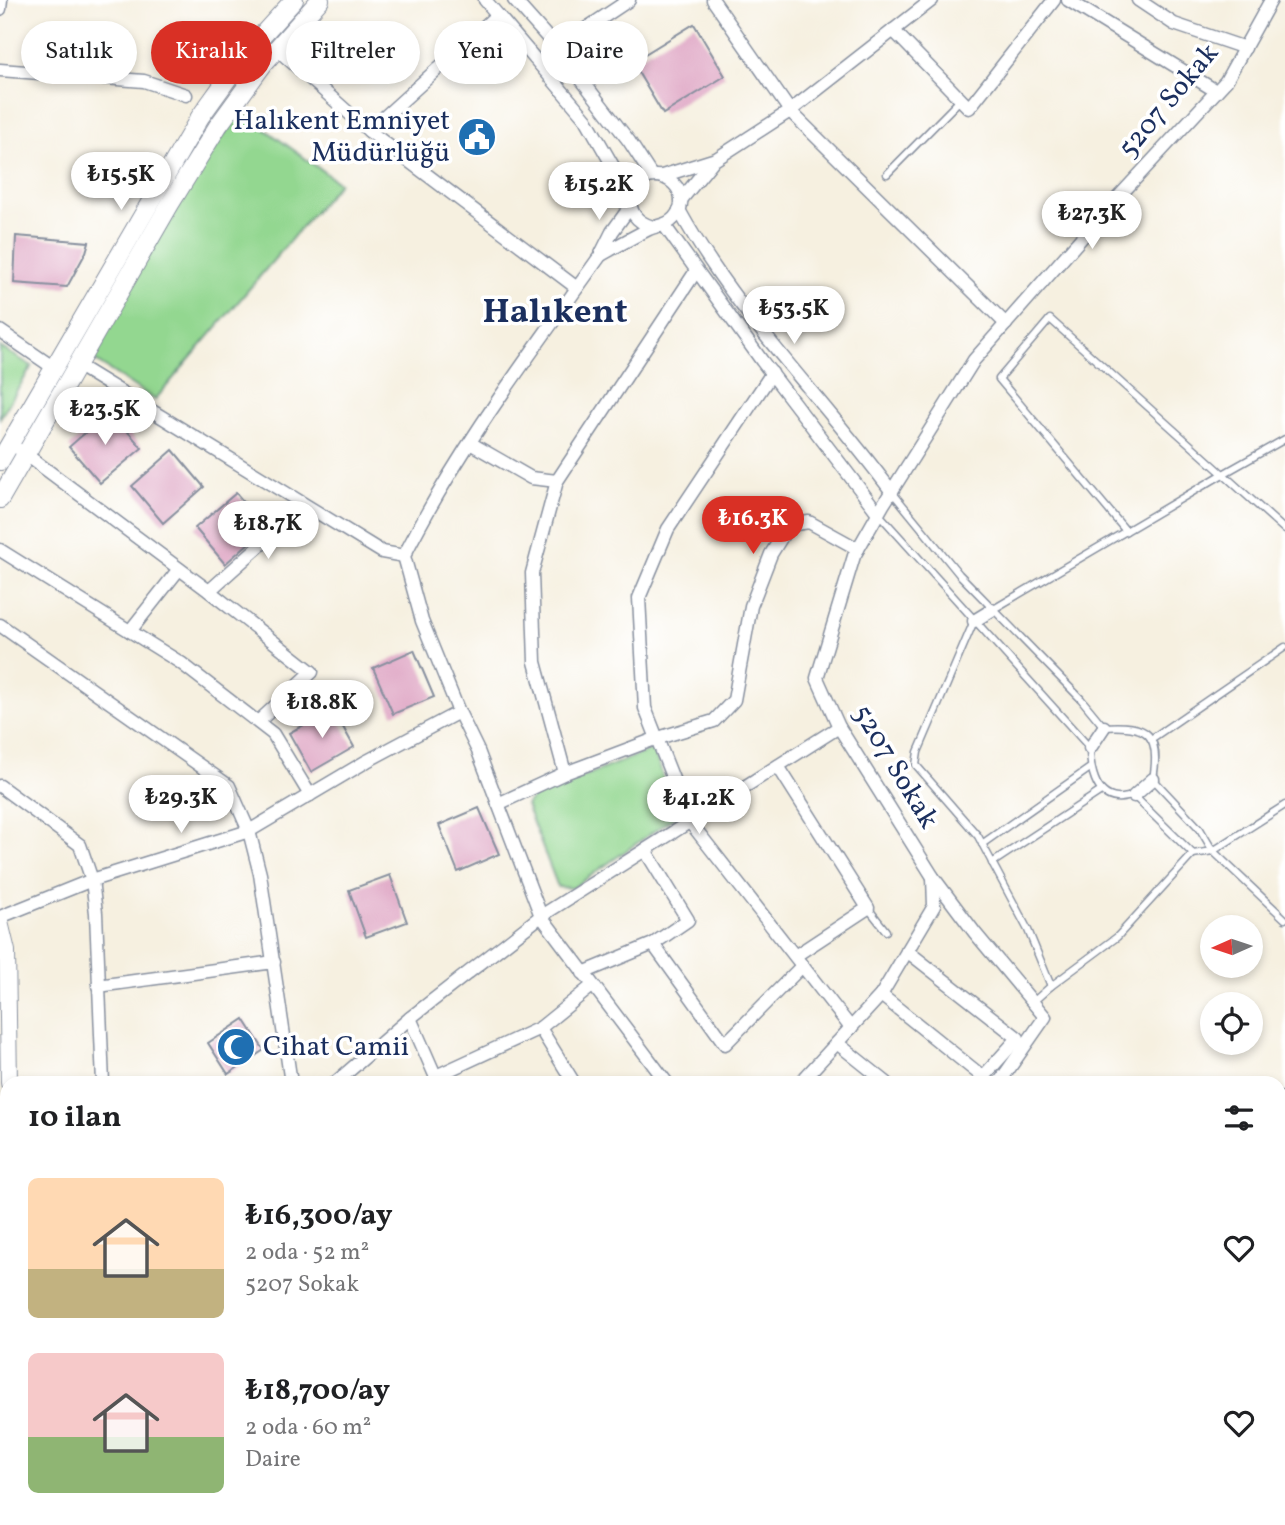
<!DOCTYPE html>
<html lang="tr">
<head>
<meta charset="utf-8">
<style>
  :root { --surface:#fff; --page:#f6f6f6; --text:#202124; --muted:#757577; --accent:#d93025 }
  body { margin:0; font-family:Vollkorn,serif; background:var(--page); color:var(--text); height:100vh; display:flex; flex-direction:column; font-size:26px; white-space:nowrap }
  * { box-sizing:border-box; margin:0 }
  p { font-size:23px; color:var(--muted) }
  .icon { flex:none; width:38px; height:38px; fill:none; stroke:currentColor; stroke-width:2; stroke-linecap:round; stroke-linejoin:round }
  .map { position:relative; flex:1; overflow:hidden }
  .side { position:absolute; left:0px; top:1076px; width:1286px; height:450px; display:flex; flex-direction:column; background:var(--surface); border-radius:21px 21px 0 0; box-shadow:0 4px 10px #0003 }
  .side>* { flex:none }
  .hud { position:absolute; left:21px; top:21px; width:700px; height:63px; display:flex; gap:14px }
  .needle { width:46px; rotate:267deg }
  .fabs { position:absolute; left:1200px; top:915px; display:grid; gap:14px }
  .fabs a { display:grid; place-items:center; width:63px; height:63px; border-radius:50%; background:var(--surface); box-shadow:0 4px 10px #0003; font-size:35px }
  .price { position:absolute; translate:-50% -60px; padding:0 16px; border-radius:24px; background:#fff; color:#222; font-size:23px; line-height:46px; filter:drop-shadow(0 2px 4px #0008) }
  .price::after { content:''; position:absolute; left:50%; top:42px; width:21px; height:16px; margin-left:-10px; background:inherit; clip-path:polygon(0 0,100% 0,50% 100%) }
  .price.current { background:var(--accent); color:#fff }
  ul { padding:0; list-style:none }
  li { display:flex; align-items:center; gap:21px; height:175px; padding:0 28px }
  li span { display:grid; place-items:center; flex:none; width:196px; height:140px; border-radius:10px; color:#555 }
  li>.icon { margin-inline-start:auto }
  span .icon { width:84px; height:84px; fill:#fffc; stroke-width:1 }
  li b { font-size:30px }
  h2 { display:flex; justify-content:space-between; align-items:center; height:84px; padding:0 28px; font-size:30px }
  .chip { padding:0 24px; border-radius:32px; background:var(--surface); box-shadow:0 4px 10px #0003; font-size:24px; line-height:63px }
  .chip.current { background:var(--accent); color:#fff }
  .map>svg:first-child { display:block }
  .green { fill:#93d790; stroke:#578377; stroke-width:2 }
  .building { fill:#e0a9c6 }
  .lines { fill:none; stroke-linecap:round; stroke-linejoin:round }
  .service-casing { stroke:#88909f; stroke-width:9 }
  .minor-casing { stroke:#88909f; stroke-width:15 }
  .tertiary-casing { stroke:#88909f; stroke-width:18 }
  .secondary-casing { stroke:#88909f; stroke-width:20 }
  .service { stroke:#fff; stroke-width:6 }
  .minor { stroke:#fff; stroke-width:12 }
  .tertiary { stroke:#fff; stroke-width:16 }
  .secondary { stroke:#fff; stroke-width:18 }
  .labels { text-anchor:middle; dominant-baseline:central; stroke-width:7; stroke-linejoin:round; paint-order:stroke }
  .street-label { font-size:28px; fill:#1b2f5e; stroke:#fff }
  .poi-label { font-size:28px; fill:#1b2f5e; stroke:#fff; text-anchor:end }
  .district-label { font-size:35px; font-weight:bold; fill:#1b2f5e; stroke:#fff }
</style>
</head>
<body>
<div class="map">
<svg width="1285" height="1525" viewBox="0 0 1285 1525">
  <rect width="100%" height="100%" fill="#fff"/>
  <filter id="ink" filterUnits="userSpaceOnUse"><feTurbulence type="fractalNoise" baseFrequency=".0143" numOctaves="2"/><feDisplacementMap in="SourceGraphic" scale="14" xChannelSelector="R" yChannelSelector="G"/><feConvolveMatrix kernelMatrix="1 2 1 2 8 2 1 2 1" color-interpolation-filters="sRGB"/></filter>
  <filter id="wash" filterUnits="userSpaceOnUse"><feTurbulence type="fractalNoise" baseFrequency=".00686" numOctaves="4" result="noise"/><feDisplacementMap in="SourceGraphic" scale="28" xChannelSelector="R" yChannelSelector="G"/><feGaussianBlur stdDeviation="1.57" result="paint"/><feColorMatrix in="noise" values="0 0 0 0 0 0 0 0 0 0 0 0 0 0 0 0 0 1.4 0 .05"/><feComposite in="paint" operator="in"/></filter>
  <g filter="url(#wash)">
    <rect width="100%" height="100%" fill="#f6f0e0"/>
    <g class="green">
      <path d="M240,111L339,183L155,400L88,356L169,213Z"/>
      <path d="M0,347L32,366L0,418Z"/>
      <path d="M653,749L677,815L573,888L558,887L526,805L534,796Z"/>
    </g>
    <g id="blocks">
      <g class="building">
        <path d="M694,24L725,76L663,114L632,62Z"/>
        <path d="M16,236L89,242L86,252L67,287L14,283Z"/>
        <path d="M110,411L142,448L100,483L69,447Z"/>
        <path d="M173,450L204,487L163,523L132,486Z"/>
        <path d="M236,493L266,528L225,564L195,528Z"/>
        <path d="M414,650L434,697L393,714L373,668Z"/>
        <path d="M333,709L354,747L311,772L289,733Z"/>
        <path d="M479,808L499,854L458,872L439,825Z"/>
        <path d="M390,875L407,922L366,937L349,890Z"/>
        <path d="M244,1019L264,1050L228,1074L208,1043Z"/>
      </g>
    </g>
  </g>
  <g filter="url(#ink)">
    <use href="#blocks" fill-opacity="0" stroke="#88909f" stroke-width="2"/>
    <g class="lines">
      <defs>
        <g id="service">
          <path d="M887,174L961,99"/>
          <path d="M892,492L959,574L1081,699L1104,727C1148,724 1161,734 1153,779L1200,829L1213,851L1285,805"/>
          <path d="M878,513L1090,748C1090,766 1094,796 1117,798C1122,799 1129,796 1134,796L1193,854L1213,851L1285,919"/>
          <path d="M1126,531L999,379L1050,319L1223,474L1285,439"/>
          <path d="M992,610L1223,474L1285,530"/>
          <path d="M974,621L918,752L916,765L978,836L1028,930L1051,986L1117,937L1193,854"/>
          <path d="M1151,739L1285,647"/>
          <path d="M982,844L1090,768"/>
          <path d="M992,863L1101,791"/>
          <path d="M868,908L886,931"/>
          <path d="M1033,1002L1051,986"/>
          <path d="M1279,1096L1285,1095"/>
          <path d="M1279,1147L1285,1145"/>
        </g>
        <g id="minor">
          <path d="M485,0L586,119L629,194"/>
          <path d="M514,0L557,48L629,141L651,175"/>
          <path d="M713,0L790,111L1006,324"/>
          <path d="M1068,0L1216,91"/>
          <path d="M1138,0L1174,24L1245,48"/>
          <path d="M0,9L1,0"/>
          <path d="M893,30L969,108L1054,0"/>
          <path d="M557,48L629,0"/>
          <path d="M277,49L369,131L577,288"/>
          <path d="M0,70L144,81L186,95"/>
          <path d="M369,131L497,15"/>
          <path d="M662,176L716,159L790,111L932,0"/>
          <path d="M681,200L712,162"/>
          <path d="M630,207L612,232L600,256C531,353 458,449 404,556L422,621L459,712L478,751L541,916L667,1083"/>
          <path d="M679,210C736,314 822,397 892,492"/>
          <path d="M664,225L762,361L878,513"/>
          <path d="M601,255C617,246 633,237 649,229C658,225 667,226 674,218C699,191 653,153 629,194C630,212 635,222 653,227"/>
          <path d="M0,331L54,368"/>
          <path d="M77,365L382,552L404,556"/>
          <path d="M772,373L668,529L639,598L645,708L690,822L851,1028"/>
          <path d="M470,443L531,478L557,481"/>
          <path d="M20,450L209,591L312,672L258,722"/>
          <path d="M0,550L181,663L273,734L310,795"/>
          <path d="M209,591L304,506"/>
          <path d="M974,621L992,610"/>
          <path d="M0,625L229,786L249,831L260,874L291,1083"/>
          <path d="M130,631L179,569"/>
          <path d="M1090,748L1104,727"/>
          <path d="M778,766L868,908L795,956"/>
          <path d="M565,773L535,662L532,573L557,481L696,271"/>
          <path d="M0,786L80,845L92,880L96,913L103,1083"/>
          <path d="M1134,796L1153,779"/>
          <path d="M498,804L565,773L655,739L714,721L734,700L751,606L771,554L789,525L809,522L858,549"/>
          <path d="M0,917L92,880L249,831L367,761L459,712"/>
          <path d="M653,944L725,1044L802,966"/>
          <path d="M583,973L653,944L688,920L645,850"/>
          <path d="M98,986L274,962"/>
          <path d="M881,995L983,1077L1018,1038L907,951"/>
          <path d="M410,1018L438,1082"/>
          <path d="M540,1028L574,1083"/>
          <path d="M837,1043L887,1083"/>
          <path d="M436,1076L540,1028L592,986"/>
          <path d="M335,1083L410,1018L541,916L839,727"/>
          <path d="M800,1083L881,995L934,906L933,877"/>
          <path d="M999,1083L1045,1017L975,933L933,877L839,727L817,678L854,556L883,505L974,360L1099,218L1226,81L1271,0"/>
          <path d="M0,1218H7"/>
          <path d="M1279,1246L1285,1245"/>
          <path d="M1279,1298L1285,1300"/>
          <path d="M0,1383L7,1382"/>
          <path d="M1279,1399L1285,1402"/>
          <path d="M384,1519L387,1525"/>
          <path d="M705,1519L708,1525"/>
          <path d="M900,1519L906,1525"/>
          <path d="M1137,1519L1142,1525"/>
          <path d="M110,1525V1519"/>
          <path d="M261,1525L272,1519"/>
          <path d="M667,1525L685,1519"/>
          <path d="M993,1525L999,1519"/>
        </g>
        <g id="tertiary">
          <path d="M0,922L7,951L9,1083"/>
          <path d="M15,1519V1525"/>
        </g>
        <g id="secondary">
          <path d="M0,461L200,117L246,53L294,0"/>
          <path d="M0,499L170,204L218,126L264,63L320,0"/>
        </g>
      </defs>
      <use href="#service" class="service-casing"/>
      <use href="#minor" class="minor-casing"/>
      <use href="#tertiary" class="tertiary-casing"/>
      <use href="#secondary" class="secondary-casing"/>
      <use href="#service" class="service"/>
      <use href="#minor" class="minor"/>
      <use href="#tertiary" class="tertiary"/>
      <use href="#secondary" class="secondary"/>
    </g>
  </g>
  <defs>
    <symbol id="civic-disc" viewBox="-11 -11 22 22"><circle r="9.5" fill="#1f6fb2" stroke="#fff"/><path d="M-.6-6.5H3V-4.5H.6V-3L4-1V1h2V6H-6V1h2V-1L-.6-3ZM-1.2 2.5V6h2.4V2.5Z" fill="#fff"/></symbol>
    <symbol id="mosque-disc" viewBox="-11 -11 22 22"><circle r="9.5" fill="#1f6fb2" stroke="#fff"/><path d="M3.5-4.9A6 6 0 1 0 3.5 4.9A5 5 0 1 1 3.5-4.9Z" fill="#fff"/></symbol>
  </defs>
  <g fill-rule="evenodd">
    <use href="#civic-disc" x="455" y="115" width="44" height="44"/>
    <use href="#mosque-disc" x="214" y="1025" width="44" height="44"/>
  </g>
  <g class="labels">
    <g class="street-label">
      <text transform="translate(1169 101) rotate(-50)">5207 Sokak</text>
      <text transform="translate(895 767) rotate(59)">5207 Sokak</text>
    </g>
    <g class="poi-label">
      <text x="450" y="121">Halıkent Emniyet<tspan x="450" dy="32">Müdürlüğü</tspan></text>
      <text x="263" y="1047" text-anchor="start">Cihat Camii</text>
    </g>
    <g class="district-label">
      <text x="555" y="313">Halıkent</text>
    </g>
  </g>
</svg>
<div class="fabs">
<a><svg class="needle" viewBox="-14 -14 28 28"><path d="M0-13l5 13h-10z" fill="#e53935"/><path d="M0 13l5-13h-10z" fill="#757577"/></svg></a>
<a><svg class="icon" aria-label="locate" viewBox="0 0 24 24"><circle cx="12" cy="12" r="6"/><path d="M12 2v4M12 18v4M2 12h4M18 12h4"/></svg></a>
</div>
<b class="price" style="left:121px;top:212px">₺15.5K</b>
<b class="price" style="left:599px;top:222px">₺15.2K</b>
<b class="price" style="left:1092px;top:251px">₺27.3K</b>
<b class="price" style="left:794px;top:346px">₺53.5K</b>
<b class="price" style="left:105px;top:447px">₺23.5K</b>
<b class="price current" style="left:753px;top:556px">₺16.3K</b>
<b class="price" style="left:268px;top:561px">₺18.7K</b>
<b class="price" style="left:322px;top:740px">₺18.8K</b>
<b class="price" style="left:181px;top:835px">₺29.3K</b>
<b class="price" style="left:699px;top:836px">₺41.2K</b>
<div class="hud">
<a class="chip">Satılık</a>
<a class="chip current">Kiralık</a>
<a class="chip">Filtreler</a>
<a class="chip">Yeni</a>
<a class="chip">Daire</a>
</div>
<section class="side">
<h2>10 ilan<svg class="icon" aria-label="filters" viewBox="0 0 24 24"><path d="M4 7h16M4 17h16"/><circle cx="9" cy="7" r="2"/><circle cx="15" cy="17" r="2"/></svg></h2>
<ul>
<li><span style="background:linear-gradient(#ffd9b3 65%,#c2b280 0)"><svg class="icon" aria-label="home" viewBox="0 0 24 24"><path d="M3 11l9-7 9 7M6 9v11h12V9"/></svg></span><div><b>₺16,300/ay</b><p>2 oda · 52 m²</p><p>5207 Sokak</p></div><svg class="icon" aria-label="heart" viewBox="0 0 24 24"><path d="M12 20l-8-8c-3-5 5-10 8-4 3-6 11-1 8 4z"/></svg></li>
<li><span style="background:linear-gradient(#f6c9c9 60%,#8fb573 0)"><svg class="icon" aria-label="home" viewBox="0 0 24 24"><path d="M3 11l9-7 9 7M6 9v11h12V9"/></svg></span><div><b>₺18,700/ay</b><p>2 oda · 60 m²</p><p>Daire</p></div><svg class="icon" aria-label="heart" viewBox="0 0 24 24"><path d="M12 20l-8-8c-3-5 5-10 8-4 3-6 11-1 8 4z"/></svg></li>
</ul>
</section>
</div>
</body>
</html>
